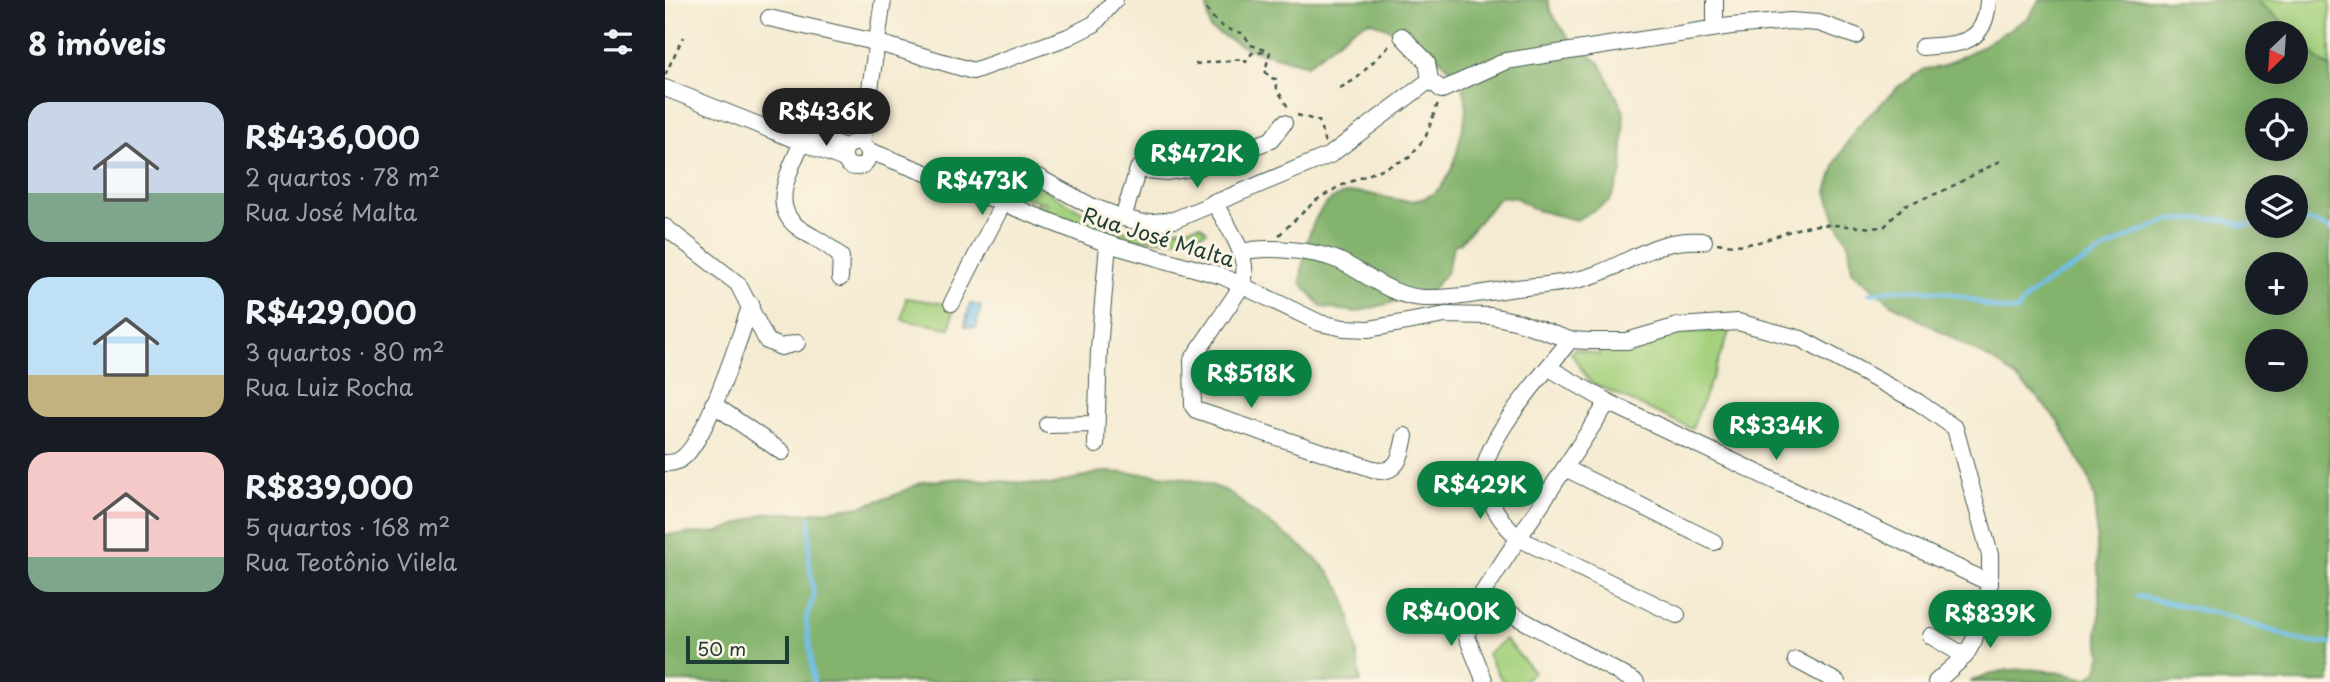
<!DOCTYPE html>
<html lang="pt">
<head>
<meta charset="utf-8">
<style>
  :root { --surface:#171b24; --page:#242831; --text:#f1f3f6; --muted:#9ea1a6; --accent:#0b8043 }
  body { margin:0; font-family:"Playpen Sans",sans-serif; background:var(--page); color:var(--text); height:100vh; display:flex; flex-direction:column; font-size:26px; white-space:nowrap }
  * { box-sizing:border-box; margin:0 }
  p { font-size:23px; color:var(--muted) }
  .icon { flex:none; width:38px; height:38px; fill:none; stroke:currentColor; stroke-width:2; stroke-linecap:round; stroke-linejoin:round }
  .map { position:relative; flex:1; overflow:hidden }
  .sheet { display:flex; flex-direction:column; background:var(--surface); width:665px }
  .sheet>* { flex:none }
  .needle { width:46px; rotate:205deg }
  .tools { position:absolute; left:1580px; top:21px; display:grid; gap:14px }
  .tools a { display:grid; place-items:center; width:63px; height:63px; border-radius:50%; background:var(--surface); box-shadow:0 4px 18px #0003; font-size:35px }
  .scale { position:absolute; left:21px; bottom:18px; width:103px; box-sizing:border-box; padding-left:7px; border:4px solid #1f3d34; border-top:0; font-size:19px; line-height:24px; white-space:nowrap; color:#1f3d34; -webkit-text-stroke:5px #fcf5e5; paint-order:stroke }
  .price { position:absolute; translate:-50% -60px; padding:0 16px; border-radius:24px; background:var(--accent); color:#fff; font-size:23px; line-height:46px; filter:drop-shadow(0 2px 4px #0008) }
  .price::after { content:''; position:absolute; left:50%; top:42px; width:21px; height:16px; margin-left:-10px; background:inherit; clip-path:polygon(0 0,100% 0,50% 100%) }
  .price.current { background:#222; color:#fff }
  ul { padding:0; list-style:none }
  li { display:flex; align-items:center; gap:21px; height:175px; padding:0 28px }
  li span { display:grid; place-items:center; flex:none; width:196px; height:140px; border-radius:21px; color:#555 }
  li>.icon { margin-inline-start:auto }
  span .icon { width:84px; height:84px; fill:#fffc; stroke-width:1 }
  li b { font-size:30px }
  h2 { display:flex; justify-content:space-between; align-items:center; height:84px; padding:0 28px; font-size:30px }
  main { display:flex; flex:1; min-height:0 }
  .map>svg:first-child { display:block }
  .green { fill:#a5d17e; stroke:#628759; stroke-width:2 }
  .forest { fill:#84b36d; stroke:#527850; stroke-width:2; fill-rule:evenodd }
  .water { fill:#71bfeb; stroke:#487e90; stroke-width:2 }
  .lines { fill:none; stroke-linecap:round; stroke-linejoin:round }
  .stream { stroke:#71bfeb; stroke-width:4.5 }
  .minor-casing { stroke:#3f574c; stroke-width:18 }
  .path { stroke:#3f574c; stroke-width:2.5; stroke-dasharray:5 5; stroke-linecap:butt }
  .minor { stroke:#fff; stroke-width:16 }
  .labels { text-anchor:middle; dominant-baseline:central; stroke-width:6; stroke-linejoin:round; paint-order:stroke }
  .street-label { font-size:21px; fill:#1f3d34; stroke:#fcf5e5 }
</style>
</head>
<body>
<main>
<section class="sheet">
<h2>8 imóveis<svg class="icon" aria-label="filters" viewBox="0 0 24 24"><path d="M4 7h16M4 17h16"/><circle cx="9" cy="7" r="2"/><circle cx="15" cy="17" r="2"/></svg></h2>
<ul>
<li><span style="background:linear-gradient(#c9d6e8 65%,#7fa58c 0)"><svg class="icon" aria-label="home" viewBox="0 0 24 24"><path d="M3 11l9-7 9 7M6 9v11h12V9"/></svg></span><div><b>R$436,000</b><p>2 quartos · 78 m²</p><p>Rua José Malta</p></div></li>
<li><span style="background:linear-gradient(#bfe0f5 70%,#c2b280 0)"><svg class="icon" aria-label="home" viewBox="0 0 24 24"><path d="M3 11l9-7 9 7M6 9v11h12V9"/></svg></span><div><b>R$429,000</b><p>3 quartos · 80 m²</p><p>Rua Luiz Rocha</p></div></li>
<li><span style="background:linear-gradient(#f6c9c9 75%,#7fa58c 0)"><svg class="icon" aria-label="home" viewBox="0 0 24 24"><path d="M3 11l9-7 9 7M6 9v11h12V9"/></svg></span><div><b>R$839,000</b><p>5 quartos · 168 m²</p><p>Rua Teotônio Vilela</p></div></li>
</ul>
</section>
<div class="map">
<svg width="1665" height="682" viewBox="0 0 1665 682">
  <rect width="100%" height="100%" fill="#fcf5e5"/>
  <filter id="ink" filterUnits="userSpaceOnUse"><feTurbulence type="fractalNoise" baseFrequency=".0143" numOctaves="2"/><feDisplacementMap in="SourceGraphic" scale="14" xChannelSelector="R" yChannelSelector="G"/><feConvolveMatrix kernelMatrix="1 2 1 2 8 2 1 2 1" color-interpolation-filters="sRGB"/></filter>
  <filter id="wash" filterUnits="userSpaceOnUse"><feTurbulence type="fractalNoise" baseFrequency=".00686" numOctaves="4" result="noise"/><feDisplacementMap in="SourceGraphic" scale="28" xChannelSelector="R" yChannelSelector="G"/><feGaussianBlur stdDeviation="1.57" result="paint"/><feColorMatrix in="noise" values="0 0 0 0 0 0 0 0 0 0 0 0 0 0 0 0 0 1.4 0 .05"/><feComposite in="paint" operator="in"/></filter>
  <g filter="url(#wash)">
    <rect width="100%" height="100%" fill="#f5ebd2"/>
    <g class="green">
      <path d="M1591,0H1665V67L1654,61L1631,33Z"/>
      <path d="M354,174L446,229L444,236L370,208L372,203L380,207L382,203L353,196L352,199L300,179Z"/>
      <path d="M535,225L542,231C522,245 471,238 447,238L450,230L496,232Z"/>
      <path d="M241,298L289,305L285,328L237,320Z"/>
      <path d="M1065,330L1027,429L925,382L906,353L910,348L934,355L935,348L1007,333Z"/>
      <path d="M840,639L869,672L856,682H838L822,654Z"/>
    </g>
    <g class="forest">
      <path d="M541,0H883L886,13L907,42L935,63L959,112L957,172L945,201L911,220L871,210L851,198L835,197L795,243L789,245L781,273L764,293L691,312L657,307L636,283C637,259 644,215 666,200C698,178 733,213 764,196C781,187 790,165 793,147C797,131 804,110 800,94C790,59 736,33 705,21L689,28L642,65L583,49L545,29Z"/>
      <path d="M1374,0H1591L1630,33H1592V72H1631V35L1654,61L1665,67V682H1305C1343,662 1382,669 1422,679L1432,671L1437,654L1432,633L1435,615L1430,502L1425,480L1394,423L1373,398L1339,367L1227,304L1187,271L1184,245L1172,223L1162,192L1172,160L1191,128L1234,86L1260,69L1276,67L1312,49L1364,17ZM1592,110H1631V149H1592ZM1631,187V226H1592V187ZM1592,264H1631V303H1592ZM1592,341H1631V380H1592Z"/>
      <path d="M436,472C477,473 518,474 557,489C568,493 577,504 587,511C618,533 655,555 675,588C686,607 693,659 696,682H0V535L53,532L102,513H145L196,506L228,496L257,482L296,478L385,485Z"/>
    </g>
    <path class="water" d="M305,304L316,306L311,328L300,326Z"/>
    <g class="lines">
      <g class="stream">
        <path d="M1631,221H1646L1665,229"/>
        <path d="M1204,293C1234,288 1265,288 1295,296C1319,302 1324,310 1352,311L1362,297L1389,278L1457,240L1504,220L1558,219L1579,226L1592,224"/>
        <path d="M145,517L144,560L149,596L141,618L149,682"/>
        <path d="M1471,596L1559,615L1640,642L1665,643"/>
      </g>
    </g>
  </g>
  <g filter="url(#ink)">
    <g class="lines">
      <defs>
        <g id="minor">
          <path d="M104,18L210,42L308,71L403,37L429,24L450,0"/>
          <path d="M1050,28V0"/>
          <path d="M1257,47C1295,44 1321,45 1323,0"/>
          <path d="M765,80L777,90L841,61L1066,26L1125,21L1154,23L1191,36"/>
          <path d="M0,88L179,159"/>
          <path d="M113,125L181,147"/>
          <circle cx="191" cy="155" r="12"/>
          <path d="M136,144C123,175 102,211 140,232C153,240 165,245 176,257L175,278"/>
          <path d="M197,144L218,0"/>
          <path d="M202,150L443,244L557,276L655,323L679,328L704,329L780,315L826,316L854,322L905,340L924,341H962L1013,326L1073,322L1136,339L1253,402L1290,428L1325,555V583L1309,640L1300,656L1271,682"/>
          <path d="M280,182L308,170L340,168L369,175L426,206L458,218L479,223L509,220L665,155L765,80L762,62L737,36"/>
          <path d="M549,202C563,228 585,254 578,284L527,360L528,406L531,410L714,471C735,471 736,453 740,436"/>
          <path d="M458,218L473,169L501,172L534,167L606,140L619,123"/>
          <path d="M0,227L73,284L102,341L116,347L132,343"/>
          <path d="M577,252C601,245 654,251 677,262C703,275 728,297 759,298C788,299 816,293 844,289C873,285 900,285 929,275C971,260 990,238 1039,241"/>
          <path d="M287,303L337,205"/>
          <path d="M905,340C883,369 816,441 819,477C822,502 836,522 853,538L1012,615"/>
          <path d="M884,368L943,402L1325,583"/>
          <path d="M48,404L117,452"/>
          <path d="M383,425L431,424"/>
          <path d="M431,445L434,349L443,244"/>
          <path d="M0,463C6,463 11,463 16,459C41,443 75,336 86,304"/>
          <path d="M900,468L1049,542"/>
          <path d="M815,597L971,682"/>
          <path d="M1266,636L1300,656"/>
          <path d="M1131,660L1172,682"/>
          <path d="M820,682L802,637L807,609L943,402"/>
        </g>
      </defs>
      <use href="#minor" class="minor-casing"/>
      <g class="path">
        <path d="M541,9C552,24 559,30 578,33L586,45L605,52L600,71L605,78L611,79L612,89L624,109"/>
        <path d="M530,64L578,59L581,62L587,53L601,52"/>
        <path d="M0,75L18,37"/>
        <path d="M675,88L691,79L725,45"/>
        <path d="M632,115L654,121L660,143"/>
        <path d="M614,235L650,201L673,187L744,158L761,136L773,103"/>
        <path d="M1052,243C1100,251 1114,228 1154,225C1176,224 1197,229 1219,227L1240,205L1276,192L1335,161"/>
      </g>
      <use href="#minor" class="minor"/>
    </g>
  </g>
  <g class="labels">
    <g class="street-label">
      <text transform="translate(494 236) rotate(17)">Rua José Malta</text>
    </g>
  </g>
</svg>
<div class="tools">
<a><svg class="needle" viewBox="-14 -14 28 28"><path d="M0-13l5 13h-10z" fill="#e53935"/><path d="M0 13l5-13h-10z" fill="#9ea1a6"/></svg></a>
<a><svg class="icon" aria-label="locate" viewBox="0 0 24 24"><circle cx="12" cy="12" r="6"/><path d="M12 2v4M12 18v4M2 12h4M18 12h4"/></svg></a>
<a><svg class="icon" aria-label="layers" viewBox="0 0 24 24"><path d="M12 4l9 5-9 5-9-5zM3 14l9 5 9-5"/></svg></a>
<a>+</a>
<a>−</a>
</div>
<div class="scale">50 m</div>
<b class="price current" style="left:161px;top:148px">R$436K</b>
<b class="price" style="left:532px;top:190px">R$472K</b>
<b class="price" style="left:317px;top:217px">R$473K</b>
<b class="price" style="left:586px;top:410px">R$518K</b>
<b class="price" style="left:1111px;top:462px">R$334K</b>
<b class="price" style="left:815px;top:521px">R$429K</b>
<b class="price" style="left:786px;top:648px">R$400K</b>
<b class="price" style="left:1325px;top:650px">R$839K</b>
</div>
</main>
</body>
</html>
